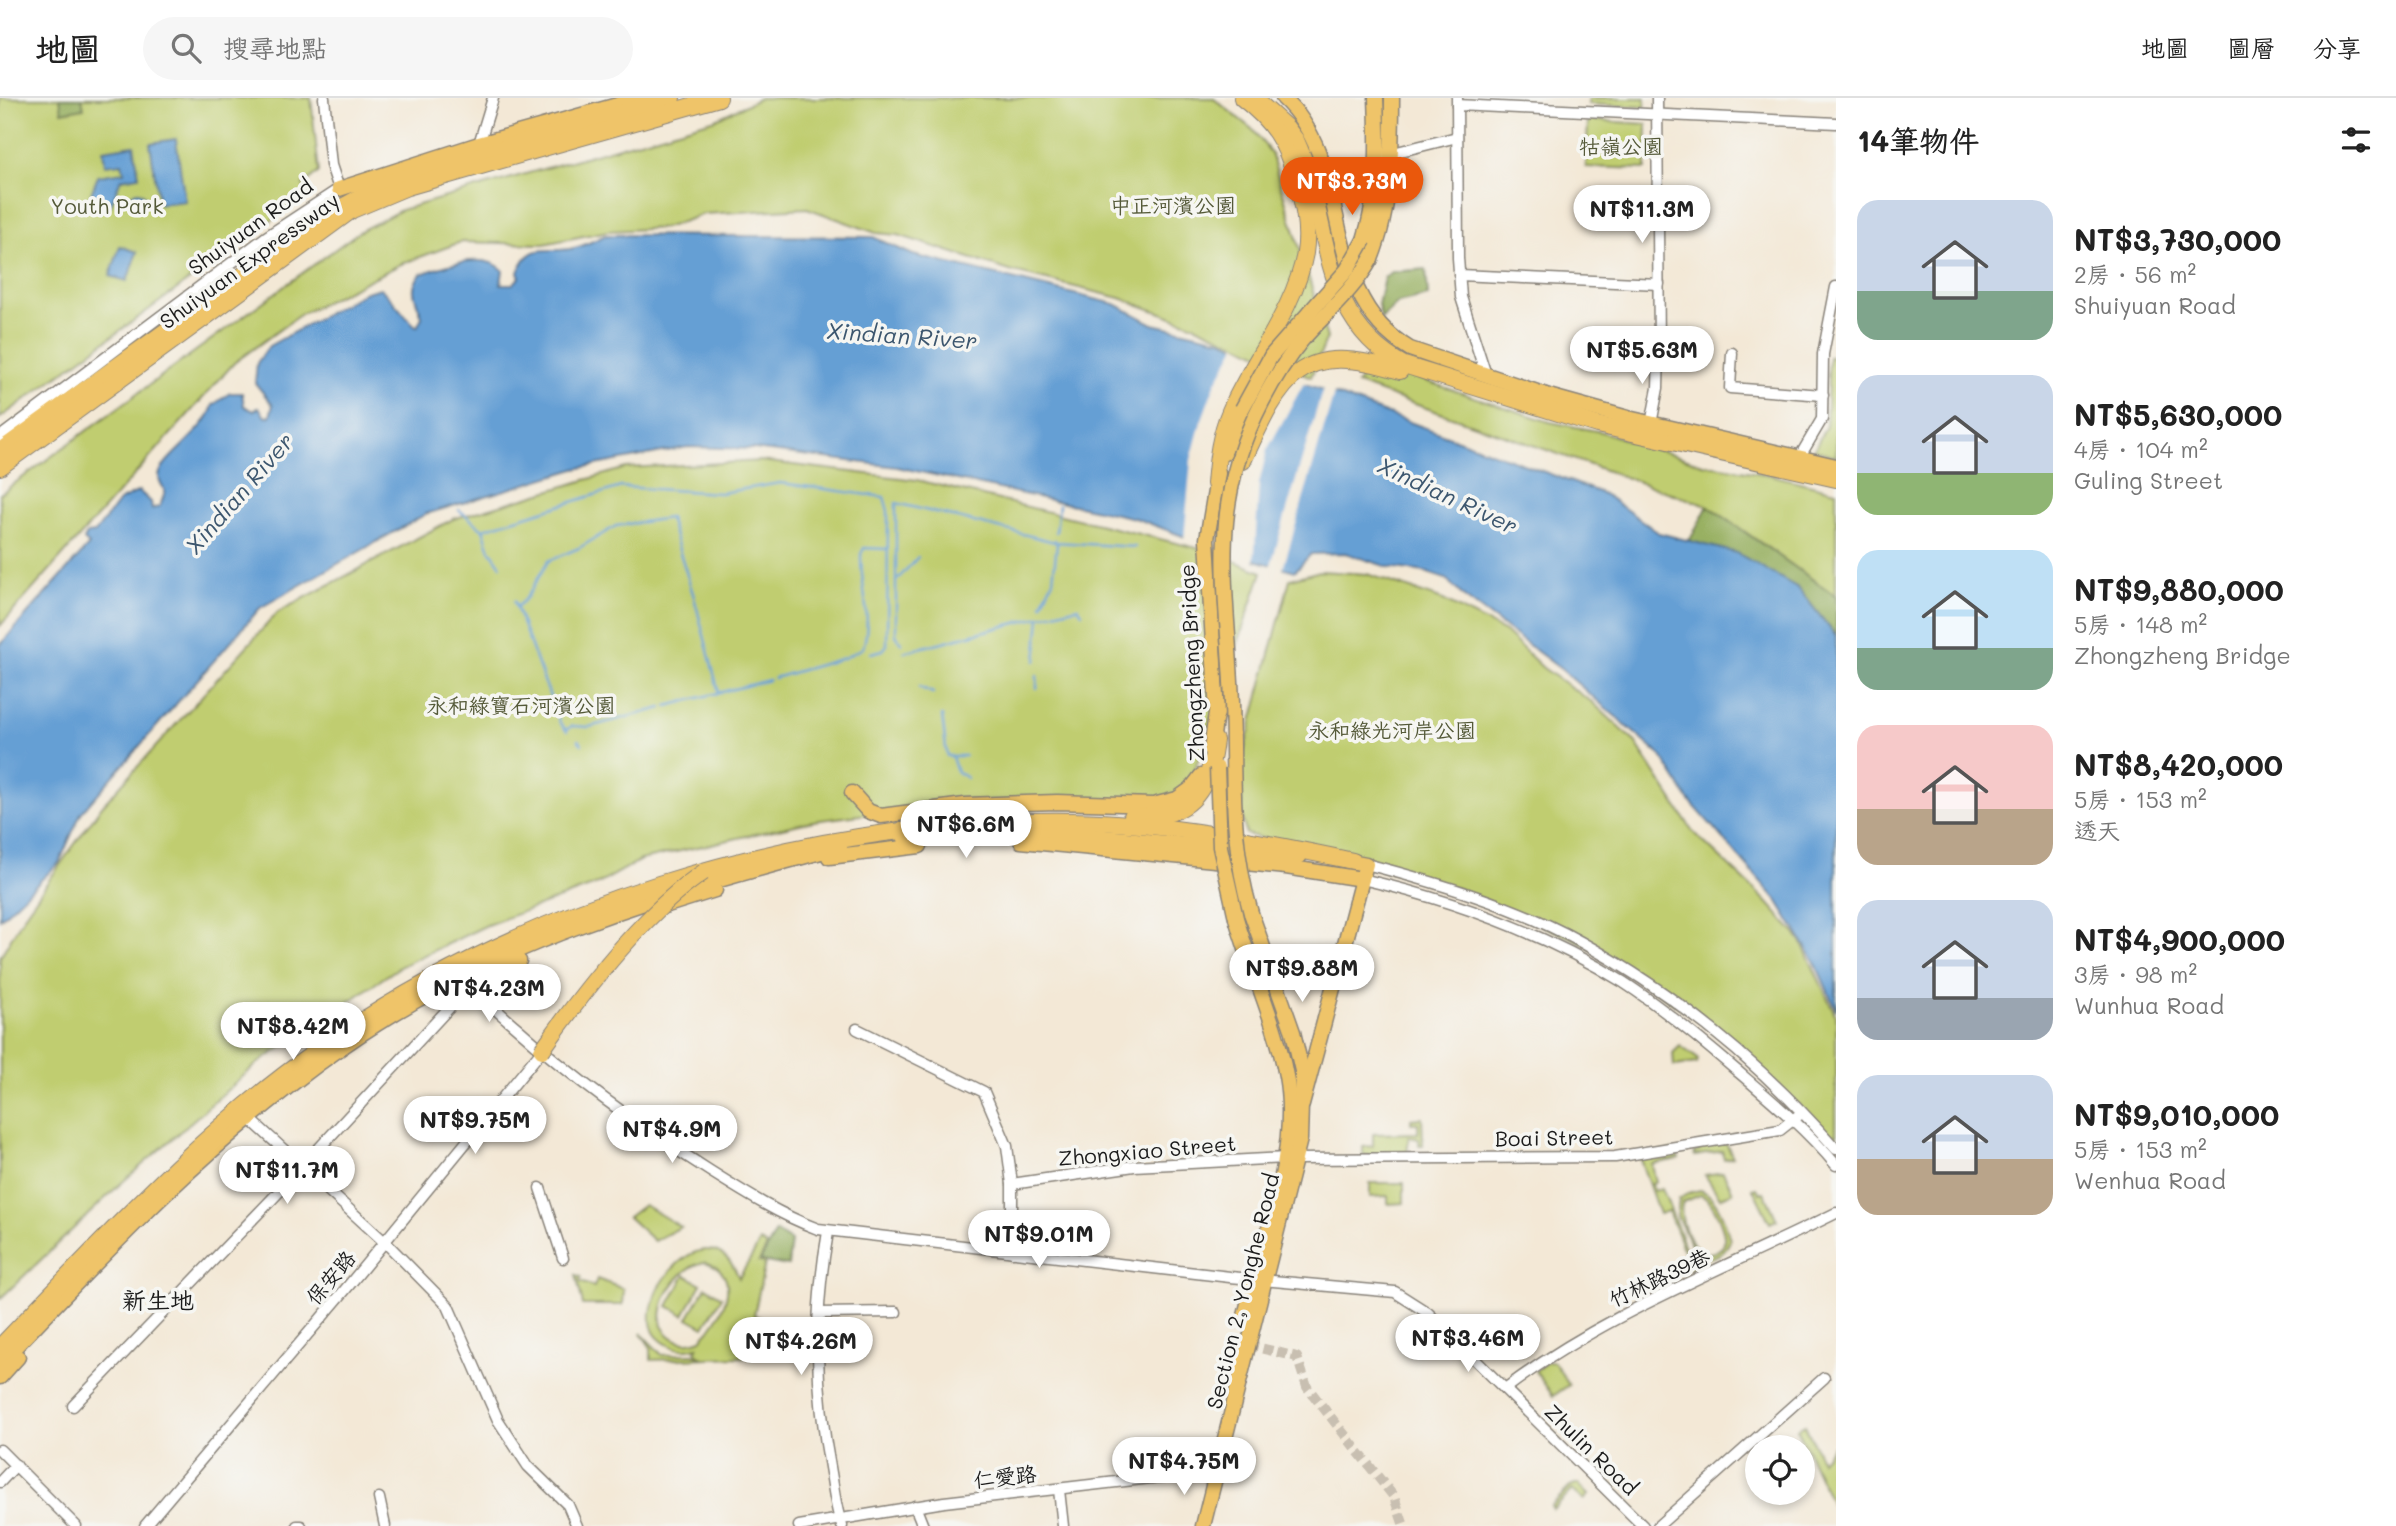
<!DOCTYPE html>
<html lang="zh-TW">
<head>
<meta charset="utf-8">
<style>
  :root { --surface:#fff; --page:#f6f6f6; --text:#222; --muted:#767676; --line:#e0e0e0; --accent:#ea580c }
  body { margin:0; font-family:Mali,"LXGW WenKai TC",sans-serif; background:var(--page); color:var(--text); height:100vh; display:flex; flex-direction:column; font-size:26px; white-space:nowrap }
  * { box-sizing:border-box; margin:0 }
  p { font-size:23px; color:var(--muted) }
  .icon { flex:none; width:38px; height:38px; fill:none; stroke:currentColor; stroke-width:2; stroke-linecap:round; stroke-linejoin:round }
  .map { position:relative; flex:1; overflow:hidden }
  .side { display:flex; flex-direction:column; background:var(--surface); width:560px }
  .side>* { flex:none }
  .buttons { position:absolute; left:1745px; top:1337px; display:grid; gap:14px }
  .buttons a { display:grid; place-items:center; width:70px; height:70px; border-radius:50%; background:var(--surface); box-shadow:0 4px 10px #0003; font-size:35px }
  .price { position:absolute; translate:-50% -60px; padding:0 16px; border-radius:24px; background:#fff; color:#222; font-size:23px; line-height:46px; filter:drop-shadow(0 2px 4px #0008) }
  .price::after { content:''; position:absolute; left:50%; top:42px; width:21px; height:16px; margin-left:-10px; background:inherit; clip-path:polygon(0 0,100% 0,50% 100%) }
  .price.current { background:var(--accent); color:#fff }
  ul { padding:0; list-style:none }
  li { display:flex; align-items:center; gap:21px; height:175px; padding:0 21px }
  li span { display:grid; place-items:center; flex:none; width:196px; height:140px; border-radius:21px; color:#555 }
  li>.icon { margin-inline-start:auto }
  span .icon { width:84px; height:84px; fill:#fffc; stroke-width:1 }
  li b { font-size:30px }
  h2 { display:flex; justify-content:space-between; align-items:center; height:84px; padding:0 21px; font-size:30px }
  header { display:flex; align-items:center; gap:42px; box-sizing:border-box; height:98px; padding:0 35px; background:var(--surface); border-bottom:2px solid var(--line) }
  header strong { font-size:33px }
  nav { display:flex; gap:38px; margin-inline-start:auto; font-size:24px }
  .search { width:490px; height:63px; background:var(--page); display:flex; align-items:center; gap:18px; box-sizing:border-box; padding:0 24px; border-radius:38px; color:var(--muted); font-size:26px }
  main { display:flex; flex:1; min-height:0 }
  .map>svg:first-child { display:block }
  .green { fill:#c0cd6f; stroke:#6e7446; stroke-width:2; fill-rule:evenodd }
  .forest { fill:#98b062; stroke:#5a663f; stroke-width:2 }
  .water { fill:#659fd4; stroke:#405e78; stroke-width:2 }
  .pier { fill:#f3e8d6 }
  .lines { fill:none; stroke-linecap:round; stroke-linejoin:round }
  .stream { stroke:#659fd4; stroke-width:2.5 }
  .minor-tunnel { stroke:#c8bfb1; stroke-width:10; stroke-dasharray:10 5; stroke-linecap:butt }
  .minor-casing { stroke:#888279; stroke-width:13 }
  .major-casing { stroke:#888279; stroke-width:17 }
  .highway-casing { stroke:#888279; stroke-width:18 }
  .minor { stroke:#fff; stroke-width:10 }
  .major { stroke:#efc469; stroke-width:14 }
  .highway { stroke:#efc469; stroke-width:16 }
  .major-bridge-casing { stroke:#888279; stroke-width:17; stroke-linecap:butt }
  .highway-bridge-casing { stroke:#888279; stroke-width:18; stroke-linecap:butt }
  .major-bridge { stroke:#efc469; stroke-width:14 }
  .highway-bridge { stroke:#efc469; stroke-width:16 }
  .labels { text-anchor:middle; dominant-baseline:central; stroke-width:7; stroke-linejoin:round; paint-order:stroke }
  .park-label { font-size:21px; fill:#555a39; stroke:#f6f6f2 }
  .street-label { font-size:21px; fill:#1c1c1c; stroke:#f6f6f2 }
  .water-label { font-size:23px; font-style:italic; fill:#3d576f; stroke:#f6f6f2 }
  .quarter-label { font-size:24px; fill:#1c1c1c; stroke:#f6f6f2 }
</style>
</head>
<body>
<header>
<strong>地圖</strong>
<div class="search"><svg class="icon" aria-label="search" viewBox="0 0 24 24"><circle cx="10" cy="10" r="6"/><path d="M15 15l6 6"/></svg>搜尋地點</div>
<nav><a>地圖</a><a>圖層</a><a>分享</a></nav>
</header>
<main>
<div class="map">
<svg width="1836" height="1428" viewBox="0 0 1836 1428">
  <rect width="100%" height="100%" fill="#f6f6f2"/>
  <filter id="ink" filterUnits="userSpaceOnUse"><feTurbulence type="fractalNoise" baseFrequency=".0143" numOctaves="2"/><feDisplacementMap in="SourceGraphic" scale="14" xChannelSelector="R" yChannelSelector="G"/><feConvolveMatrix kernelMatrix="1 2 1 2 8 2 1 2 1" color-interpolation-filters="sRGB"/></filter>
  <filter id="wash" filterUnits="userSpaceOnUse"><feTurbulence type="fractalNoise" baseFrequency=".00686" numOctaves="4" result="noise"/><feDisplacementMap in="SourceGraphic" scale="28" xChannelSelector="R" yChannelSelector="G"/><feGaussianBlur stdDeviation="1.57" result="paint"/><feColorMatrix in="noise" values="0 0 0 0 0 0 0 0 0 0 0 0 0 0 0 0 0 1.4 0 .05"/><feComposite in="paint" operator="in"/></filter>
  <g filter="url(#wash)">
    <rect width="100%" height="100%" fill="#f3e8d6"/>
    <g class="green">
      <path d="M0,0H311L319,74L303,87L309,95L0,320Z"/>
      <path d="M760,0H1213L1252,31L1271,55L1327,240L1311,279L1194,227L1120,200L1010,173L898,137L876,135L807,110L704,116L665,130L608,133L544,146L461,144L401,166L301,216L234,265L0,528V396L360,133L401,112L716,21Z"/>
      <path d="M1589,0H1646L1645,9L1588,6Z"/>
      <path d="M1588,22L1647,26L1646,71L1586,69Z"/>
      <path d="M1829,259H1836V358L1814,352L1826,328Z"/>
      <path d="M1386,270L1550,324L1602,334L1703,366L1771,377L1836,393V498L1708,408L1357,286L1367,272Z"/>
      <path d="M761,363L917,382L1209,453L1262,474L1194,674L1179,710L931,708L813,723L641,762L598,786L487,827L401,868L257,966L117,1089L0,1201V859L27,813L102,708L278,514L453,421L626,370Z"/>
      <path d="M1320,473L1367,476L1443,502L1505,534L1543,570L1592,604L1634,643L1694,735L1765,802L1800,841L1836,918V1044L1732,944L1584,846L1459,791L1246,736L1242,718L1240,668L1290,481Z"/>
      <path d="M1680,948L1698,961L1697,965L1674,968L1673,955Z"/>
      <path d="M1422,1020L1423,1047H1419V1041L1409,1039L1407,1057H1363V1049L1373,1048V1036L1418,1035V1025H1411V1021Z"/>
      <path d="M1726,1045L1733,1059L1724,1061L1722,1053L1695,1058L1694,1054L1700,1052L1699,1048Z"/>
      <path d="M1673,1052L1679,1061L1652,1066L1656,1084L1652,1086L1654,1093L1662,1090L1664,1095L1696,1177L1694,1178L1668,1113L1659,1116L1639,1058Z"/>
      <path d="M1723,1074L1733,1094L1720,1100L1705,1077Z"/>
      <path d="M1370,1085H1404V1105L1388,1106V1098L1370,1099Z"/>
      <path d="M1757,1090L1760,1095L1764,1094L1777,1122L1770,1125L1753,1091Z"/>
      <path d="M1700,1092C1717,1097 1727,1127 1730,1143C1723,1158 1710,1164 1696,1157L1677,1118L1679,1101L1689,1095ZM1700,1097C1713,1101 1728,1135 1723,1148C1698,1174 1675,1121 1683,1104Z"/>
      <path d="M644,1107L681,1129L654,1143L628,1119Z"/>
      <path d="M760,1144L767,1148L759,1164L765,1165L754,1217L771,1225H780L779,1240L768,1253V1258L651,1262V1250L641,1235L662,1257L692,1256L703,1260L695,1254L698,1249C684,1253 674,1252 662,1243C620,1214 707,1100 739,1180ZM705,1164C745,1175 723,1220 701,1241C685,1248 671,1243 662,1228C656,1203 680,1168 705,1164Z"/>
      <path d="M576,1177L581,1179L580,1184L594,1189L597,1181L624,1191L623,1207H583Z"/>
      <path d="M685,1177L701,1186L684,1217L668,1208Z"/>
      <path d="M706,1189L722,1199L704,1229L688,1220Z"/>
      <path d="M1426,1231L1438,1243L1410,1257L1403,1243Z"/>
      <path d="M1547,1264H1554L1569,1287L1553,1298L1535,1273Z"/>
      <path d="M1805,1327L1821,1362L1836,1345V1358L1830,1373L1836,1391V1416L1797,1331Z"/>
      <path d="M1578,1386L1589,1397L1584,1402L1572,1392L1553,1411L1551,1408L1570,1389Z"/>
    </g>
    <g class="forest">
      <path d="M60,0H82L84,10L62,14Z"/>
      <path d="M1426,171L1428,198L1398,205L1381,221L1378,207L1384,180L1391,174Z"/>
      <path d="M1708,408L1836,498V538L1798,490L1689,443Z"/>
      <path d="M776,1134L791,1143L788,1168L760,1163Z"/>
    </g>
    <g class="water">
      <path d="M176,41L185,103L159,106L150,45Z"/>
      <path d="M134,47L139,78L121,81L110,109L89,101L98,78L124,74L122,65L105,67L103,52Z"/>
      <circle cx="138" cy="102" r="8"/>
      <path d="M606,137L873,139L913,157L1115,206L1153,226L1224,242L1296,282L1604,396L1659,435L1737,455L1798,490L1836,538V912L1815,864L1777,802L1689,702L1661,658L1562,572L1464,499L1446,481L1425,474L1388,469L1345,455L1311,456L1295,473L1225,454L1135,420L897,369L754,351L688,349L575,371L426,416L260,510L81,715L59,765L0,821V547L89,447L84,442L87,436L95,435L119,403L139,393L151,404L152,411L160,408L165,394C164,389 159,385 159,379C160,360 207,334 213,307L230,295H242L244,308L254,313L259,309L265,319L270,318L273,307L255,285L257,265L269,248L366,194L380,190C394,202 403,218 417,229L422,219C417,202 407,191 421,176C443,168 484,153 503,172L501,186H513L520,179L518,174C531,141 547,157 574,150C585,148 596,141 606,137Z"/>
      <path d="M120,148L137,154L127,183L110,178Z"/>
    </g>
    <path class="pier" d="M1237,246L1298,279L1335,292L1282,474L1270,470L1323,290L1304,285L1267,352L1259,386L1254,466L1184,442L1191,362L1201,324L1215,286Z"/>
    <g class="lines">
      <g class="stream">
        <path d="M459,412L483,431L490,452L501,468"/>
        <path d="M483,431L621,389L720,395L780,385L884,399L888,413L887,547L883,552L871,555"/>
        <path d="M1056,434L1059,407"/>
        <path d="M1055,442V444L1135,449"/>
        <path d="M896,483L918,459"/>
        <path d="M514,503L560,625L567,633"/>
        <path d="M1042,506L1053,482L1057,445"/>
        <path d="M517,509L527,499L548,463L579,450L616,428L669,420L694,499L719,595"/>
        <path d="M902,546L896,537V405L1055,444"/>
        <path d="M904,554L1078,509L1082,515"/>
        <path d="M1036,563L1040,519"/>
        <path d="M1037,578V590"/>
        <path d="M774,580L844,560L863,550C873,519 860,487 861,456L864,450L887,451"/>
        <path d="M919,589L933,595"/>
        <path d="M667,608L769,582"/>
        <path d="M942,618L947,658H965"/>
        <path d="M566,632L572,628L589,629L662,610"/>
        <path d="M578,642L582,646"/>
        <path d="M952,659L957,674L967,680"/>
      </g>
    </g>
  </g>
  <g filter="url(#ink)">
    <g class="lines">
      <path class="minor-tunnel" d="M1248,1247L1297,1259L1307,1289L1394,1399L1404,1428"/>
      <defs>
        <g id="minor">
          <path d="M1457,0L1458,160L1461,199L1486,277"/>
          <path d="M1457,7L1836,25"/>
          <path d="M479,46L493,0"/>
          <path d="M1385,57L1457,39"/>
          <path d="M1459,177L1659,186"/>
          <path d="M1732,255L1730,290L1823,297"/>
          <path d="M1651,326L1658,290L1659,252L1657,0"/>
          <path d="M0,339L266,139L339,91L331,67L324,0"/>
          <path d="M1799,360L1822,321L1823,256L1836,189"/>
          <path d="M1366,766C1439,785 1516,808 1581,844C1678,897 1763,968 1836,1051"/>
          <path d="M1362,781C1452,802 1544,835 1623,884C1663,910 1700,941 1736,972C1771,1002 1806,1031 1836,1067"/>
          <path d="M469,879C478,898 500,915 516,929C576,983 642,1030 710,1073C745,1095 780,1117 818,1131L1230,1179L1395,1194L1428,1215L1643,1428"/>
          <path d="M857,931L984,994L1007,1048L1012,1086V1154"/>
          <path d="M249,1020L390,1149L448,1208L498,1322L528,1368L568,1407L577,1428"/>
          <path d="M1297,1061L1615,1059L1780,1032L1799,1017"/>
          <path d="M1012,1086L1134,1068L1287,1060"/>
          <path d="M540,1090L563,1160"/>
          <path d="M828,1134C813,1218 815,1291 831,1375C834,1392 836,1412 842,1428"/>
          <path d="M819,1215L896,1214"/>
          <path d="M1505,1291C1605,1215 1724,1171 1836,1115"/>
          <path d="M73,1308L275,1098L472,885"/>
          <path d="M0,1352L76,1428"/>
          <path d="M0,1384L16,1367"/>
          <path d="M1059,1392L1063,1428"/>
          <path d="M379,1400L385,1428"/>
          <path d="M915,1408L923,1428"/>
          <path d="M145,1428L345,1192L542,952"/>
          <path d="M297,1428H301"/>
          <path d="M799,1428L944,1404L1151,1380L1190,1376L1216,1381"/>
          <path d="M1658,1428L1824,1280"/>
        </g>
        <g id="major">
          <path d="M1283,0C1357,68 1315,195 1410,251L1552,299L1628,320L1836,368"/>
          <path d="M339,91L479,46L642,0"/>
          <path d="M1364,142C1379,96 1378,48 1376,0"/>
          <path d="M1371,161C1391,112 1392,53 1392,0"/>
          <path d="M1224,355L1242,311"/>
          <path d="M1217,616L1207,441L1218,375"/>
          <path d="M1211,653L1217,607"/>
          <path d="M852,695L868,713L881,718L965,707L1057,704L1153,707L1177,701L1191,691L1201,678"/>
          <path d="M905,741L953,736L1053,734L1300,758"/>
          <path d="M1021,743L1286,769L1362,781"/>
          <path d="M829,759L920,748"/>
          <path d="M658,810L715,792"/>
          <path d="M1236,820C1251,872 1276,924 1286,978C1300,1054 1263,1143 1245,1218"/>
          <path d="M454,893L519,863"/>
          <path d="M1302,1007L1366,766L1345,762"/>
          <path d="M0,1265C106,1153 214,1038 342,949C492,844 665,795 840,749"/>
          <path d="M0,1279L18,1259"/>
          <path d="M1203,1428L1300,1041L1302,973L1293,934L1251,815"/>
        </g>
        <g id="highway">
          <path d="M1254,0L1287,30L1296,42C1333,122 1315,220 1404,267L1597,327L1836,381"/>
          <path d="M0,353L322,120L386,85L672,0"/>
          <path d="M1243,363C1282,279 1299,241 1400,273"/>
          <path d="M0,369L352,112L407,89L719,0"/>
          <path d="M1215,386C1217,361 1220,336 1230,313C1253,261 1295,211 1305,155C1309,129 1303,105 1296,81C1286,44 1272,23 1242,0"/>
          <path d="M1132,718C1188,723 1210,694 1215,642"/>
          <path d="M0,1249C100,1145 199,1035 318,952C523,808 785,729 1035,723C1141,720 1250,741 1353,763"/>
        </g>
      </defs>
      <use href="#minor" class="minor-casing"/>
      <use href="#major" class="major-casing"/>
      <use href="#highway" class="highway-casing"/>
      <use href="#minor" class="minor"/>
      <use href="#major" class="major"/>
      <use href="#highway" class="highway"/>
      <defs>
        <g id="major-bridge">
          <path d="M1242,311L1271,258L1347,172L1364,142"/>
          <path d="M1217,670L1220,749L1236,820"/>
          <path d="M1251,815C1229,740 1235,681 1232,605C1228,492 1206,411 1262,304C1273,283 1286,261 1302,242C1326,215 1353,193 1371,161"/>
        </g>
        <path id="highway-bridge" d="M542,952C583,894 645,813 704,774"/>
      </defs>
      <use href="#major-bridge" class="major-bridge-casing"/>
      <use href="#highway-bridge" class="highway-bridge-casing"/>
      <use href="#major-bridge" class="major-bridge"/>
      <use href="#highway-bridge" class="highway-bridge"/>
    </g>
  </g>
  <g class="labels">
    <g class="park-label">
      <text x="1621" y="47">牯嶺公園</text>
      <text x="1173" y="106">中正河濱公園</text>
      <text x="107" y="107">Youth Park</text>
      <text x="521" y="606">永和綠寶石河濱公園</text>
      <text x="1392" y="631">永和綠光河岸公園</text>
    </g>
    <g class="street-label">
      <text transform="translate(250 128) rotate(-36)">Shuiyuan Road</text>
      <text transform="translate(249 162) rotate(-36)">Shuiyuan Expressway</text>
      <text transform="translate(1191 565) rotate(-93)">Zhongzheng Bridge</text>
      <text transform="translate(1554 1039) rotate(-1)">Boai Street</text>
      <text transform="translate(1147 1052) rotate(-5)">Zhongxiao Street</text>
      <text transform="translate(330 1179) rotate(-50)">保安路</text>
      <text transform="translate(1659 1179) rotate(-25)">竹林路39巷</text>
      <text transform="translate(1242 1193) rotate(-76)">Section 2, Yonghe Road</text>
      <text transform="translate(1592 1351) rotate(44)">Zhulin Road</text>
      <text transform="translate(1005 1378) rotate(-6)">仁愛路</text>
    </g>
    <g class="water-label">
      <text transform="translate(902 237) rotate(4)">Xindian River</text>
      <text transform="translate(239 395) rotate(-49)">Xindian River</text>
      <text transform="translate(1448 397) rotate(25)">Xindian River</text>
    </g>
    <g class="quarter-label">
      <text x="158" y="1201">新生地</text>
    </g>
  </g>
</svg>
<div class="buttons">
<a><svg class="icon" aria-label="locate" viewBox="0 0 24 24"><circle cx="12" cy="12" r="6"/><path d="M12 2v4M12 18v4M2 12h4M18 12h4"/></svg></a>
</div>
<b class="price current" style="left:1352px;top:119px">NT$3.73M</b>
<b class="price" style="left:1642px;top:147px">NT$11.3M</b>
<b class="price" style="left:1642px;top:288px">NT$5.63M</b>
<b class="price" style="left:966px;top:762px">NT$6.6M</b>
<b class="price" style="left:1302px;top:906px">NT$9.88M</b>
<b class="price" style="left:489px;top:926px">NT$4.23M</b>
<b class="price" style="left:293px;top:964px">NT$8.42M</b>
<b class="price" style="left:475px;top:1058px">NT$9.75M</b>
<b class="price" style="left:672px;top:1067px">NT$4.9M</b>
<b class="price" style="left:287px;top:1108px">NT$11.7M</b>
<b class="price" style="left:1039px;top:1172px">NT$9.01M</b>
<b class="price" style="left:1468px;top:1276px">NT$3.46M</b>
<b class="price" style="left:801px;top:1279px">NT$4.26M</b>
<b class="price" style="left:1184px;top:1399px">NT$4.75M</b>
</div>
<section class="side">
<h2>14筆物件<svg class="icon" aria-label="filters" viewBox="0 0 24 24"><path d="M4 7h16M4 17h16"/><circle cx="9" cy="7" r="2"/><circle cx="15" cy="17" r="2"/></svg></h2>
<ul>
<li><span style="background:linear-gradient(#c9d6e8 65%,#7fa58c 0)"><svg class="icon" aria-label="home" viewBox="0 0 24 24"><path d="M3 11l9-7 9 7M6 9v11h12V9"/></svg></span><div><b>NT$3,730,000</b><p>2房 · 56 m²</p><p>Shuiyuan Road</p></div></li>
<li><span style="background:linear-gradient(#c9d6e8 70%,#8fb573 0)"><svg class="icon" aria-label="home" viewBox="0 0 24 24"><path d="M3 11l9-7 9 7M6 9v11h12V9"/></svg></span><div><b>NT$5,630,000</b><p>4房 · 104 m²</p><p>Guling Street</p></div></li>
<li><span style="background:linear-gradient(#bfe0f5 70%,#7fa58c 0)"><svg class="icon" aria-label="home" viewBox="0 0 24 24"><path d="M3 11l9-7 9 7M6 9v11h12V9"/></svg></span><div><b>NT$9,880,000</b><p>5房 · 148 m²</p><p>Zhongzheng Bridge</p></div></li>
<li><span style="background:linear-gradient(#f6c9c9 60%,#b9a48a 0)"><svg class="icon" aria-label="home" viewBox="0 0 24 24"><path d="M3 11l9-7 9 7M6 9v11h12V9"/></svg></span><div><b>NT$8,420,000</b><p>5房 · 153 m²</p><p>透天</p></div></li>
<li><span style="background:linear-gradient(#c9d6e8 70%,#9aa5b1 0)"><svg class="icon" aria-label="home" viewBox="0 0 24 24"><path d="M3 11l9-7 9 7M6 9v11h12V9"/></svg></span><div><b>NT$4,900,000</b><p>3房 · 98 m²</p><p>Wunhua Road</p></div></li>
<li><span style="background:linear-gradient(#c9d6e8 60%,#b9a48a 0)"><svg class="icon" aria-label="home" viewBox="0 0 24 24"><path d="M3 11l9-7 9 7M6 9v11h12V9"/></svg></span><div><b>NT$9,010,000</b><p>5房 · 153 m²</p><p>Wenhua Road</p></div></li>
</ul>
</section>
</main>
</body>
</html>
